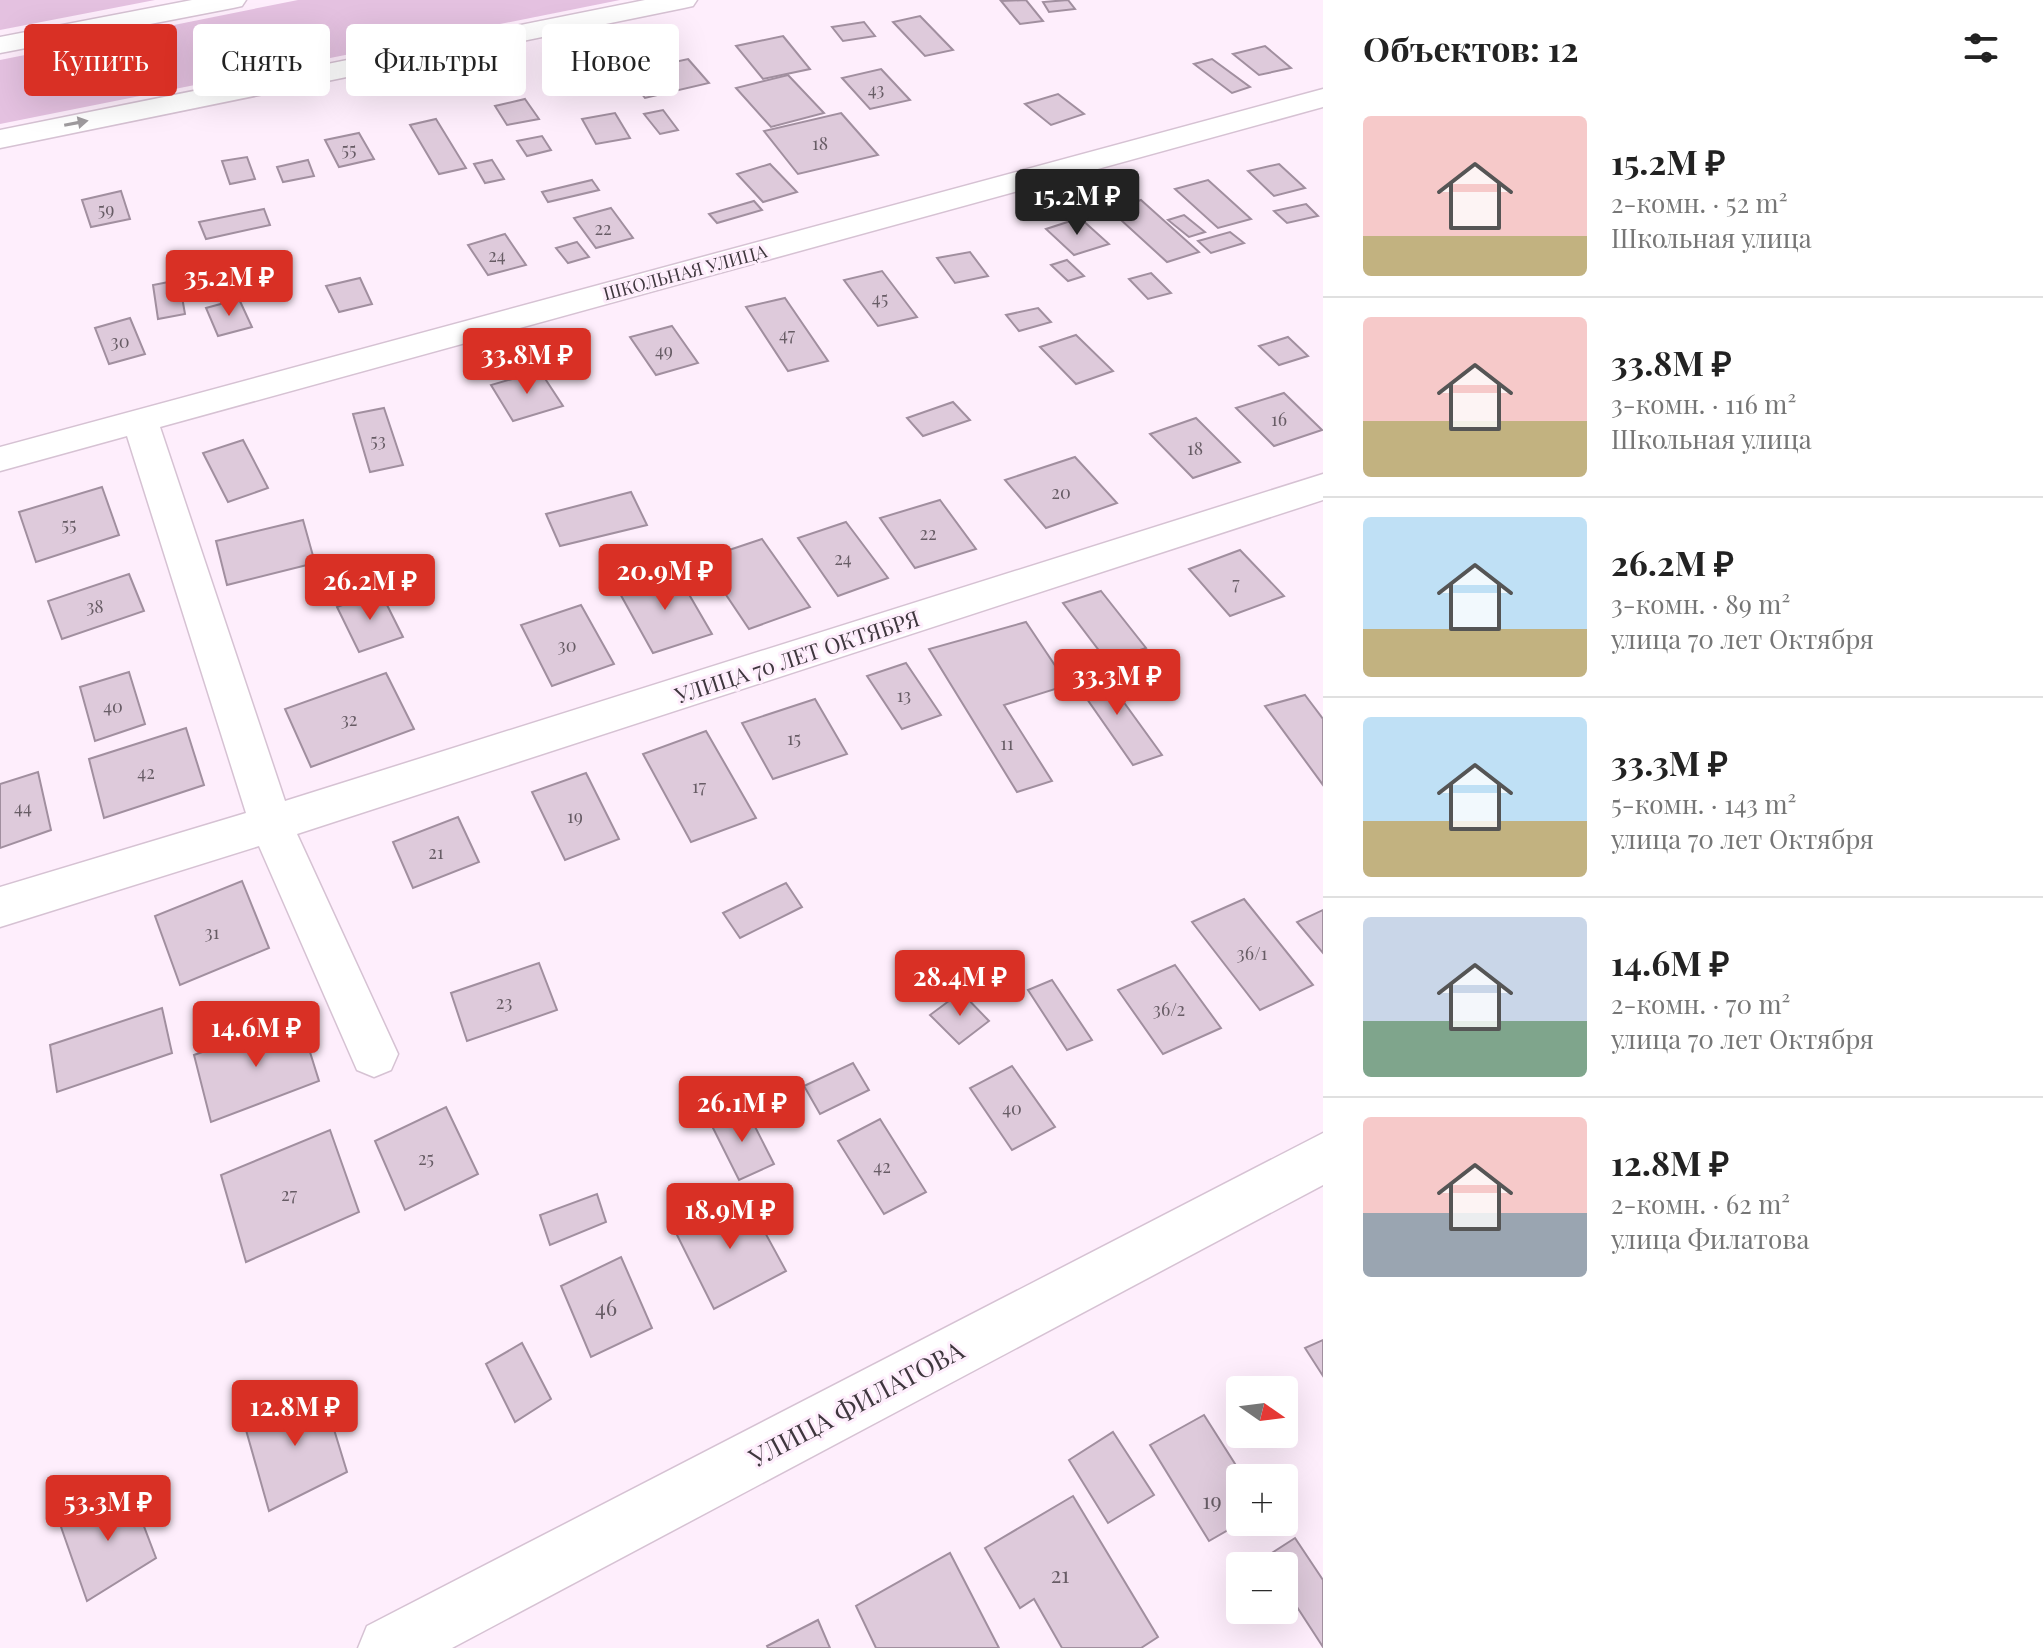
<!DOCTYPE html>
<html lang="ru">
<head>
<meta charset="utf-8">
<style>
  :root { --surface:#fff; --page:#f2f2f2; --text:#222; --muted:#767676; --line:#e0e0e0; --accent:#d93025 }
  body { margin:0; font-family:"Playfair Display",serif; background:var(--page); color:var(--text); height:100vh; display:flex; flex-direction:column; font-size:30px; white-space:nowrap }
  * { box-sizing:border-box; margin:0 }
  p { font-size:26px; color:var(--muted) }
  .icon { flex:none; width:44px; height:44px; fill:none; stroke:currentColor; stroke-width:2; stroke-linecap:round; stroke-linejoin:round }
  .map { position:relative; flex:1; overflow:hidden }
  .details { display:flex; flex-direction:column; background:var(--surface); width:720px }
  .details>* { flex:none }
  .guide { position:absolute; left:24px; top:24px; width:760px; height:72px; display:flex; gap:16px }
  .needle { width:52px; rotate:104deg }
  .buttons { position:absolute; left:1226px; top:1376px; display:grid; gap:16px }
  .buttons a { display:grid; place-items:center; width:72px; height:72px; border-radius:8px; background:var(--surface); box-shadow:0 8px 32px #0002; font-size:40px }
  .price { position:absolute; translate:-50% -68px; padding:0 18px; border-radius:8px; background:var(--accent); color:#fff; font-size:26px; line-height:52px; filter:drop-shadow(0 2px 4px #0008) }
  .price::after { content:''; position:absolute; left:50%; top:48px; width:24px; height:18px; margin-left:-12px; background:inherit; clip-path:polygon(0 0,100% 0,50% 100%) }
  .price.on { background:#222; color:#fff }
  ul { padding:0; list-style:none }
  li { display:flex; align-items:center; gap:24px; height:200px; padding:0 40px }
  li+li { border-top:2px solid var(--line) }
  li span { display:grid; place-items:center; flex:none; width:224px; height:160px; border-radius:8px; color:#555 }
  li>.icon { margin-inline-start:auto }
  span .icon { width:96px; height:96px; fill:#fffc; stroke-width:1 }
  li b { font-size:34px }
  h2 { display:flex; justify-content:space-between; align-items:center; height:96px; padding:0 40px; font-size:34px }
  .chip { padding:0 28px; border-radius:8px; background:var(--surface); box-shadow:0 8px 32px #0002; font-size:28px; line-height:72px }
  .chip.on { background:var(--accent); color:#fff }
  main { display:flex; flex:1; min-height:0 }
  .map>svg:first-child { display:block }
  .green { fill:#e4c1e0 }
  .building { fill:#decadb; stroke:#a18f9f; stroke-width:2 }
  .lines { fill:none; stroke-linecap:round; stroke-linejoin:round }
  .minor-casing { stroke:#d6c2d3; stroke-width:3 }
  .minor { fill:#fff; fill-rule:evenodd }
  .oneway { fill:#9f9b9e }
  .labels { text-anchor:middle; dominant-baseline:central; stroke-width:6; stroke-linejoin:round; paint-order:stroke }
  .number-label { font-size:18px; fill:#675c65 }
  .far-street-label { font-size:18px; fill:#3f373e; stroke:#feeefc }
  .street-label { font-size:22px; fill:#3f373e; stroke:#feeefc }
  .near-number-label { font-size:22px; fill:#675c65 }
  .near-street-label { font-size:26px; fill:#3f373e; stroke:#feeefc }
</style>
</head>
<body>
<main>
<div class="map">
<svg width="1323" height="1648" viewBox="0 0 1323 1648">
  <rect width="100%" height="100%" fill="#feeefc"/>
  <g class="green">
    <path d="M0,0H155L0,30Z"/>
    <path d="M298,0H620L0,124V60Z"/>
  </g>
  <g class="building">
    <path d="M1026,0L1043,21L1020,24L1001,1Z"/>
    <path d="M1068,0L1075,9L1049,12L1043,2Z"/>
    <path d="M920,16L953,50L925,56L893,22Z"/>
    <path d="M864,22L875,36L843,41L832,27Z"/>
    <path d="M783,36L810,69L763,79L736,46Z"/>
    <path d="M1265,46L1291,68L1259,75L1233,54Z"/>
    <path d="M688,59L709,83L645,98L625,73Z"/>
    <path d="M1212,59L1250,87L1232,93L1194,64Z"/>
    <path d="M881,69L910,100L870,109L842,78Z"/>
    <path d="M788,75L824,113L771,127L736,88Z"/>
    <path d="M1058,94L1084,114L1051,125L1025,104Z"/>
    <path d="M525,99L539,119L507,125L495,106Z"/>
    <path d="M663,110L678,130L660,134L644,114Z"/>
    <path d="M615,113L630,138L596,144L582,119Z"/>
    <path d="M841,113L878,155L798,174L764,131Z"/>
    <path d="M436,119L466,168L439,174L410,125Z"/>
    <path d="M359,133L374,159L339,167L325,140Z"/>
    <path d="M542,136L551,150L527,156L517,141Z"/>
    <path d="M247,157L255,179L230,184L222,161Z"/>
    <path d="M308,160L314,176L283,182L277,167Z"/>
    <path d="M492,160L504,179L485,183L474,164Z"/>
    <path d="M770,164L797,192L763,202L737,174Z"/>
    <path d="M1279,164L1305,188L1274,196L1248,171Z"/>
    <path d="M592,180L599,190L548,202L542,192Z"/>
    <path d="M1208,180L1251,219L1218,228L1175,189Z"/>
    <path d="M121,191L130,219L91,227L82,200Z"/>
    <path d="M1141,200L1199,252L1167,262L1110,210Z"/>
    <path d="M754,201L762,210L717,223L709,214Z"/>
    <path d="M1306,204L1318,216L1287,223L1274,211Z"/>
    <path d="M611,208L633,238L596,248L574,218Z"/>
    <path d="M264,209L270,225L206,239L199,222Z"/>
    <path d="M1184,215L1205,232L1189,237L1168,220Z"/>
    <path d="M1080,218L1109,244L1074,255L1046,229Z"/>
    <path d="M1230,232L1244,243L1211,253L1198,241Z"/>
    <path d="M505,234L526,265L488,275L468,245Z"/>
    <path d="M577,242L589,257L568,263L556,248Z"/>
    <path d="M970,252L988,276L955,283L937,258Z"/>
    <path d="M1067,260L1084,276L1068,281L1051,265Z"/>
    <path d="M882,271L917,317L878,326L844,280Z"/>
    <path d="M1151,273L1171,293L1148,299L1129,279Z"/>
    <path d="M360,278L372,304L339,312L326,286Z"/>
    <path d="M179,280L185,314L158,319L153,285Z"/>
    <path d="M785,298L828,361L788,371L746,307Z"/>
    <path d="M239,299L252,327L218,336L206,308Z"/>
    <path d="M1038,308L1051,322L1019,331L1006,315Z"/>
    <path d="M130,318L145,354L109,364L95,328Z"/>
    <path d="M672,326L698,363L656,375L630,337Z"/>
    <path d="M1076,335L1113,371L1076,384L1040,347Z"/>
    <path d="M1288,337L1308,356L1279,365L1259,346Z"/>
    <path d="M540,371L563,406L513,421L491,385Z"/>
    <path d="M1284,393L1322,430L1274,446L1236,408Z"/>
    <path d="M953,402L970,420L923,436L907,418Z"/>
    <path d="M384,408L403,465L370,472L353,414Z"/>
    <path d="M1196,418L1240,462L1193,478L1150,434Z"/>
    <path d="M243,440L268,488L228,502L203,453Z"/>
    <path d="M1075,457L1117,503L1046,528L1005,480Z"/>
    <path d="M102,487L119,535L36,562L19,512Z"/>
    <path d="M631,492L647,525L560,546L546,514Z"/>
    <path d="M940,500L976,549L915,568L880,518Z"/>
    <path d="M303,520L315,563L227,585L216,541Z"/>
    <path d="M846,522L888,578L838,596L798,538Z"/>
    <path d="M762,539L810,607L749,629L702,559Z"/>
    <path d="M1240,550L1284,596L1230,616L1189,569Z"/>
    <path d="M676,572L712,634L653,653L618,590Z"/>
    <path d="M129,574L144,611L62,639L48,601Z"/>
    <path d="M380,591L403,637L359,652L337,607Z"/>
    <path d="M1101,591L1146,648L1107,661L1063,603Z"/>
    <path d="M581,605L614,664L552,686L521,625Z"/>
    <path d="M1026,622L1068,685L1004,705L1052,781L1017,792L929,649Z"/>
    <path d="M906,663L941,715L902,729L867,676Z"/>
    <path d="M1099,668L1162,755L1133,765L1071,676Z"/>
    <path d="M129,672L145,724L95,741L80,687Z"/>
    <path d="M386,673L414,729L311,767L285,709Z"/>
    <path d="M1305,695L1323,719V785L1265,706Z"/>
    <path d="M815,699L847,754L773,779L742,723Z"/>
    <path d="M186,728L204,785L104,818L89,759Z"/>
    <path d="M706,731L756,818L691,842L643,754Z"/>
    <path d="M38,772L51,830L0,848V784Z"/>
    <path d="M586,773L619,839L565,860L532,792Z"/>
    <path d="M458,817L479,862L413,888L393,842Z"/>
    <path d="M242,881L269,948L180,985L155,916Z"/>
    <path d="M786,883L802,907L740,938L723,913Z"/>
    <path d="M1244,899L1313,985L1260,1010L1192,922Z"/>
    <path d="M1323,910V953L1297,922Z"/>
    <path d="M539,963L557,1010L467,1041L451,993Z"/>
    <path d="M1175,965L1221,1028L1163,1054L1118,990Z"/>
    <path d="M1052,980L1092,1040L1067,1050L1028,990Z"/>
    <path d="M961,992L989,1021L959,1044L930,1015Z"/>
    <path d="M162,1008L172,1053L57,1092L50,1045Z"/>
    <path d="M299,1017L319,1081L211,1122L194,1055Z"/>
    <path d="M853,1063L869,1090L820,1114L804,1086Z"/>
    <path d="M1012,1066L1055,1127L1012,1150L970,1088Z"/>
    <path d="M446,1107L478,1174L405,1210L375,1141Z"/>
    <path d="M746,1109L774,1164L739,1180L711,1124Z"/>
    <path d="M880,1119L926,1192L884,1214L838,1141Z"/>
    <path d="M330,1130L359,1212L246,1262L221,1175Z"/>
    <path d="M597,1194L606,1222L550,1245L540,1215Z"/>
    <path d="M744,1194L786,1271L714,1309L674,1229Z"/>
    <path d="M621,1257L652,1328L591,1357L561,1286Z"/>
    <path d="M1323,1340V1376L1305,1348Z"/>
    <path d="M522,1343L551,1399L515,1422L486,1364Z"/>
    <path d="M321,1387L347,1472L269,1511L244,1423Z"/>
    <path d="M1204,1415L1244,1478H1240L1242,1522L1209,1541L1150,1445Z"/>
    <path d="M1113,1432L1154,1495L1108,1523L1069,1460Z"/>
    <path d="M129,1487L156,1558L87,1601L61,1527Z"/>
    <path d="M1073,1496L1158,1637L1141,1648H1062L1034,1599L1020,1608L985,1548Z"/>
    <path d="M1295,1538L1323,1580V1647L1284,1587V1566H1270L1264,1558Z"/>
    <path d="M950,1553L999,1648H876L856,1606Z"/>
    <path d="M818,1620L830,1648H768L767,1646Z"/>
  </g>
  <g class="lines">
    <defs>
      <g id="minor">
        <path d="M192,0H246L242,6L233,8L0,53V37Z"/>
        <path d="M645,0H697L693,6L684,8L0,148V130Z"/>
        <path d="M1323,89V107L160,427L285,801L1323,474V500L297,834L398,1054L391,1070L374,1077L357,1070L259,846L0,927V887L246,813L127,436L0,471V447Z"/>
        <path d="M1323,1133V1185L452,1648H358L367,1626Z"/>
      </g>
    </defs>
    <use href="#minor" class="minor-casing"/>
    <use href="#minor" class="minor"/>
  </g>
  <defs><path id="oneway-solid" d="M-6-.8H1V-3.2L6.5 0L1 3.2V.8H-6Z" transform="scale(2)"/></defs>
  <use class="oneway" href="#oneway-solid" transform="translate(76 123) rotate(-11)"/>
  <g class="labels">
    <g class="number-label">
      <text x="876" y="89">43</text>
      <text x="820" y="143">18</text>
      <text x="349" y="149">55</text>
      <text x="106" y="209">59</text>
      <text x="603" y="228">22</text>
      <text x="497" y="255">24</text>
      <text x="880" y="298">45</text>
      <text x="787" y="334">47</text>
      <text x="120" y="341">30</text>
      <text x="664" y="350">49</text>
      <text x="1279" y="419">16</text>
      <text x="378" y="440">53</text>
      <text x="1195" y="448">18</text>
      <text x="1061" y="492">20</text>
      <text x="69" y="524">55</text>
      <text x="928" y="533">22</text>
      <text x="843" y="558">24</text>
      <text x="1236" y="583">7</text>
      <text x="95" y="606">38</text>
      <text x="567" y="645">30</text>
      <text x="904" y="695">13</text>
      <text x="113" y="706">40</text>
      <text x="349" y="719">32</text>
      <text x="794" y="738">15</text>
      <text x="1007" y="743">11</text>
      <text x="146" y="772">42</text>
      <text x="699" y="786">17</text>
      <text x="23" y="807">44</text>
      <text x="575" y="816">19</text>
      <text x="436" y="852">21</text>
      <text x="212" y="932">31</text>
      <text x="1252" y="953">36/1</text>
      <text x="504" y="1002">23</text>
      <text x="1169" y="1009">36/2</text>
      <text x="1012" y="1108">40</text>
      <text x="426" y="1158">25</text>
      <text x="882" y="1166">42</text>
      <text x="289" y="1194">27</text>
    </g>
    <g class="far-street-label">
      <text transform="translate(685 272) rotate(-15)">ШКОЛЬНАЯ УЛИЦА</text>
    </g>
    <g class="street-label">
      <text transform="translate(797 656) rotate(-18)">УЛИЦА 70 ЛЕТ ОКТЯБРЯ</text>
    </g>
    <g class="near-number-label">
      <text x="606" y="1307">46</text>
      <text x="1212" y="1500">19</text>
      <text x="1060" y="1574">21</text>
    </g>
    <g class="near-street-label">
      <text transform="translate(856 1403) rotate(-28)">УЛИЦА ФИЛАТОВА</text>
    </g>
  </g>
</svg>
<div class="buttons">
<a><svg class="needle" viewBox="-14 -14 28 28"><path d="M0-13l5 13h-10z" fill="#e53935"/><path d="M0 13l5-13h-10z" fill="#767676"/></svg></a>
<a>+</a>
<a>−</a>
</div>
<b class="price on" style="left:1077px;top:237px">15.2M ₽</b>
<b class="price" style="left:229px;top:318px">35.2M ₽</b>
<b class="price" style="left:527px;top:396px">33.8M ₽</b>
<b class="price" style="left:665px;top:612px">20.9M ₽</b>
<b class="price" style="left:370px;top:622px">26.2M ₽</b>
<b class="price" style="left:1117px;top:717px">33.3M ₽</b>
<b class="price" style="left:960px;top:1018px">28.4M ₽</b>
<b class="price" style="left:256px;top:1069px">14.6M ₽</b>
<b class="price" style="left:742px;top:1144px">26.1M ₽</b>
<b class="price" style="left:730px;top:1251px">18.9M ₽</b>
<b class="price" style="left:295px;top:1448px">12.8M ₽</b>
<b class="price" style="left:108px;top:1543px">53.3M ₽</b>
<div class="guide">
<a class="chip on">Купить</a>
<a class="chip">Снять</a>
<a class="chip">Фильтры</a>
<a class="chip">Новое</a>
</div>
</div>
<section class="details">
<h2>Объектов: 12<svg class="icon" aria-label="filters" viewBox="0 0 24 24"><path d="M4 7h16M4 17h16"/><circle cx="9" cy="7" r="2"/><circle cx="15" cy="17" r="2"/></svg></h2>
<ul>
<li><span style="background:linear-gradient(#f6c9c9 75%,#c2b280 0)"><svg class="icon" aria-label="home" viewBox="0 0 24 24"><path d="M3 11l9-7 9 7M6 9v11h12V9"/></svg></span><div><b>15.2M ₽</b><p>2-комн. · 52 m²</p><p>Школьная улица</p></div></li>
<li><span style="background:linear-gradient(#f6c9c9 65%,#c2b280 0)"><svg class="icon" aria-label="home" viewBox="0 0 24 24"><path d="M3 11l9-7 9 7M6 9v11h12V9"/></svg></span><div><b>33.8M ₽</b><p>3-комн. · 116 m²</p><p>Школьная улица</p></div></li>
<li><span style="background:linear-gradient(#bfe0f5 70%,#c2b280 0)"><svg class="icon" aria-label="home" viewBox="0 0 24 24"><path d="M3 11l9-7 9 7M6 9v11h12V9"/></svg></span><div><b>26.2M ₽</b><p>3-комн. · 89 m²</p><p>улица 70 лет Октября</p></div></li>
<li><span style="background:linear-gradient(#bfe0f5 65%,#c2b280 0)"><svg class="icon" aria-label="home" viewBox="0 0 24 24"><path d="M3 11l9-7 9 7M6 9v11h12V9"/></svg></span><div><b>33.3M ₽</b><p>5-комн. · 143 m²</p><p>улица 70 лет Октября</p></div></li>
<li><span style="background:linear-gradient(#c9d6e8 65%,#7fa58c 0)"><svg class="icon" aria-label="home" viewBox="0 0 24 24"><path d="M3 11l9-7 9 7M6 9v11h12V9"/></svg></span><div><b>14.6M ₽</b><p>2-комн. · 70 m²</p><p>улица 70 лет Октября</p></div></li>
<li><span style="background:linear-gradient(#f6c9c9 60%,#9aa5b1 0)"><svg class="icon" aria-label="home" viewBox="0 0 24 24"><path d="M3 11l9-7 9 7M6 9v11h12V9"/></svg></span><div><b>12.8M ₽</b><p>2-комн. · 62 m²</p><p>улица Филатова</p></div></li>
</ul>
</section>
</main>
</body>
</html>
